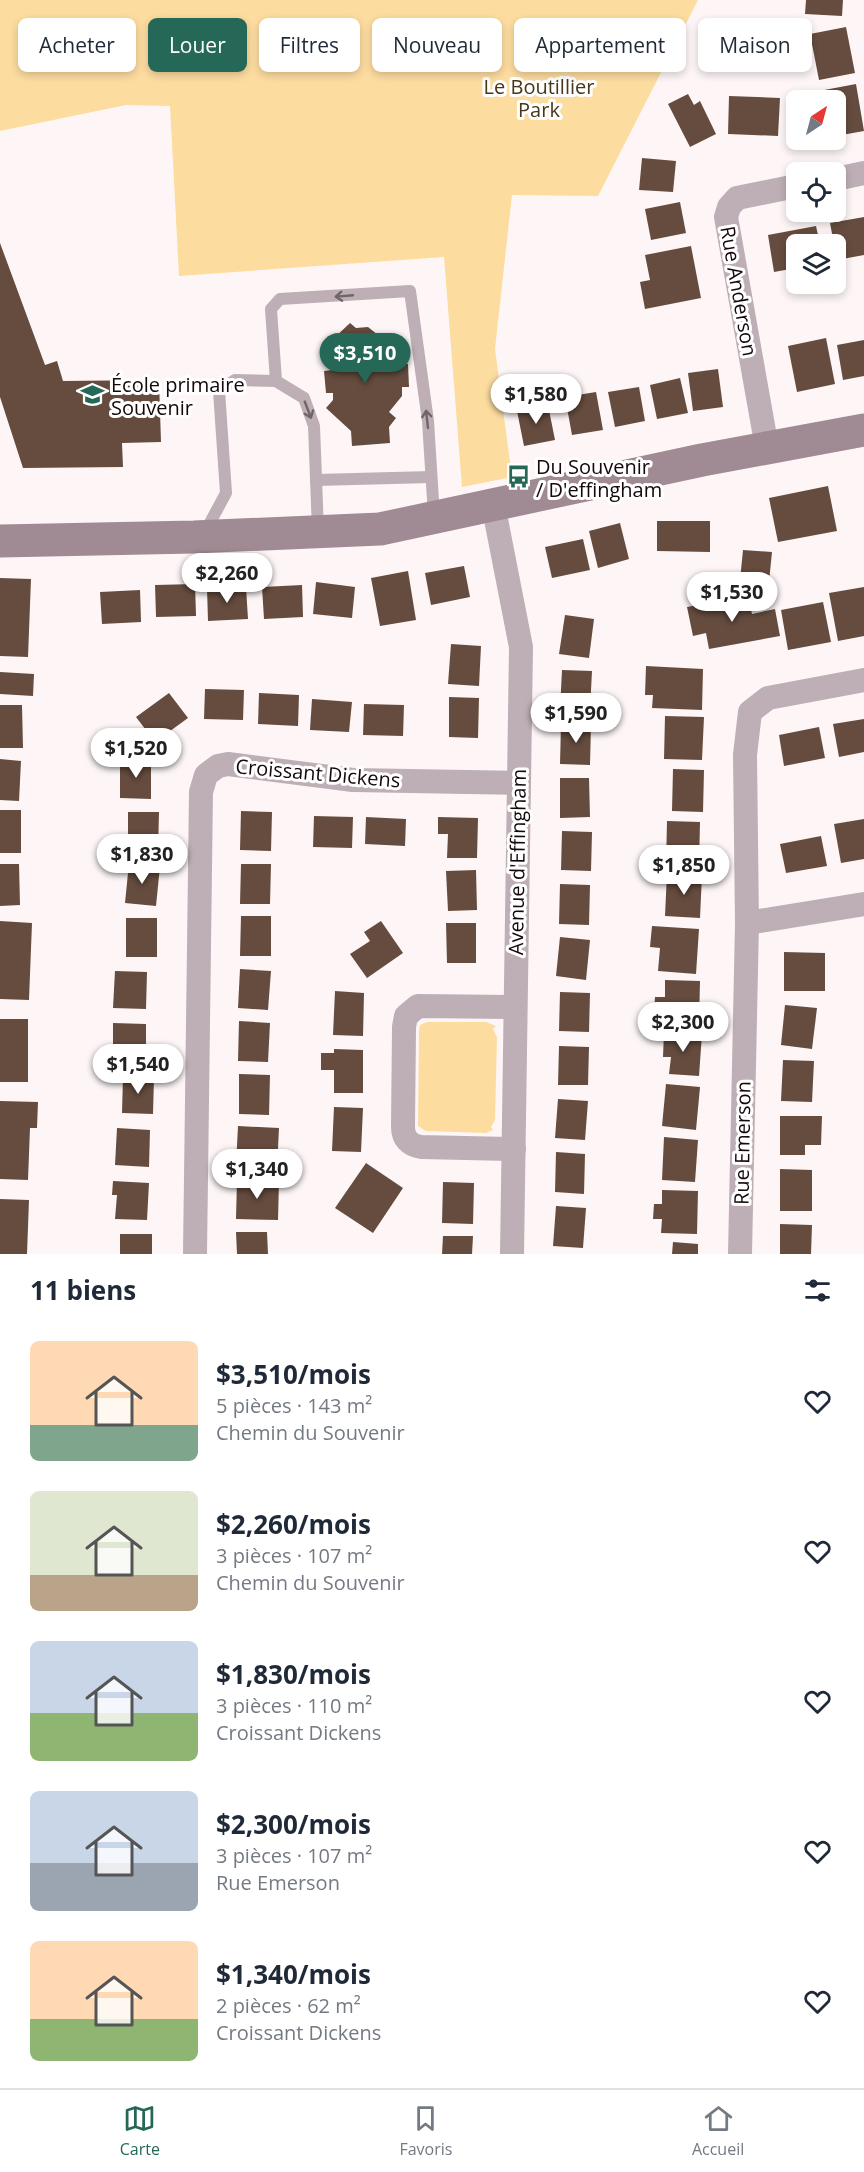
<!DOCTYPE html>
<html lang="fr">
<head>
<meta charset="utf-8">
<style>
  :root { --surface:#fff; --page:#f6f6f7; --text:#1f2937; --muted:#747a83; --line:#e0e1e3; --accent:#266858 }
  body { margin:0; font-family:"Open Sans",sans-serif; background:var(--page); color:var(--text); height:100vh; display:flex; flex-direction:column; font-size:22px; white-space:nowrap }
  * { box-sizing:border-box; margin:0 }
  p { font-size:20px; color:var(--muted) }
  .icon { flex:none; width:33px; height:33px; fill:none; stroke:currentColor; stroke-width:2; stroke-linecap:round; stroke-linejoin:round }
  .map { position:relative; height:1254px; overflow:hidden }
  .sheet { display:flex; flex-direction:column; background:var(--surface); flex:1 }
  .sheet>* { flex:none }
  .banner { position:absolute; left:18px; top:18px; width:828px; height:54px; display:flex; gap:12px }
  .needle { width:39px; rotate:36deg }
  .controls { position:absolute; left:786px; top:90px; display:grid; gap:12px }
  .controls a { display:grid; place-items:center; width:60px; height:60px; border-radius:9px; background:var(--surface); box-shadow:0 3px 9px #0003; font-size:30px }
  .price { position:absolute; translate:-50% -51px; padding:0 14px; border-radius:21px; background:#fff; color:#222; font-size:20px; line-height:39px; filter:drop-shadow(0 2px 3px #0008) }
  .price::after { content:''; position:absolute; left:50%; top:36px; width:18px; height:14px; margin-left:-9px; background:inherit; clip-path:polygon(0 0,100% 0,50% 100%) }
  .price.on { background:var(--accent); color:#fff }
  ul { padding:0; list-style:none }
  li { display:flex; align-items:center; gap:18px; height:150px; padding:0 30px }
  li span { display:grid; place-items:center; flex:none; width:168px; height:120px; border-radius:9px; color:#555 }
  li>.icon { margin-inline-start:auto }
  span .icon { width:72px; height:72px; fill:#fffc; stroke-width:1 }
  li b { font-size:26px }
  h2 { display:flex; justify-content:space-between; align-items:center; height:72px; padding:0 30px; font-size:26px }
  .tag { padding:0 21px; border-radius:9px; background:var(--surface); box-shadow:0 3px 9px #0003; font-size:21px; line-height:54px }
  .tag.on { background:var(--accent); color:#fff }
  .tab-bar { display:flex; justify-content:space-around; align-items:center; height:84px; border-top:2px solid var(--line); background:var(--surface); font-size:16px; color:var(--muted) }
  .tab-bar a { display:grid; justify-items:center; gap:3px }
  .tab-bar .on { color:var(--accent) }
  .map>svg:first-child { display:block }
  .green { fill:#fddca0 }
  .building { fill:#654c3e }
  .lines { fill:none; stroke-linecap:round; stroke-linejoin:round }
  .lane { stroke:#bdafb5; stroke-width:12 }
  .street { stroke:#bdafb5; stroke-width:24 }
  .secondary { stroke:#a08b94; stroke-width:33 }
  .oneway { stroke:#716467 }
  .labels { text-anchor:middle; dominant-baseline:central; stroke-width:6; stroke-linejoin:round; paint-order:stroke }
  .park-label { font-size:20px; fill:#483718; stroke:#fff }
  .street-label { font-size:20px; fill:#140808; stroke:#fff }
  .poi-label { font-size:20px; fill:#140808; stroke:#fff; text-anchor:start }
</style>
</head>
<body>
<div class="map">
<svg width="864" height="1254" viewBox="0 0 864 1254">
  <rect width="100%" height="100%" fill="#fef6f6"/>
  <g class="green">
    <path d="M0,0H698L598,196L512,195L495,349L512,477L462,487L444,257L179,276L170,106L126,105L0,131Z"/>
    <path d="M427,1022H486L496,1026L493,1029L497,1037L495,1120L491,1127L493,1130L486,1133L426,1131L418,1126L419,1031L420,1025Z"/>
  </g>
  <g class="building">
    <path d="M806,0H843L842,16L805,14Z"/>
    <path d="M846,27L855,73L819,80L810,34Z"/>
    <path d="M856,84L864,131L836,136V100H821L819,91Z"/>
    <path d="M688,94L694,105L700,101L716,134L690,147L668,104Z"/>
    <path d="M729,96L780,98L778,136L728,134Z"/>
    <path d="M642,158L676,161L673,192L639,190Z"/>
    <path d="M680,202L686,233L651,240L645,209Z"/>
    <path d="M864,217V255L837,260L830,223Z"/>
    <path d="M816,226L820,244H796V268L774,272L768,235Z"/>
    <path d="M0,243L45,365L57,361L63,381L159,380L161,442L122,443L123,467L23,468L0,397Z"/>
    <path d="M691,246L701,298L645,309L640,282L650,280L645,255Z"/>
    <path d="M350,323L356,328L368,327L378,335H384V343L400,357V364H408L409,387H402V396L389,412L396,418L389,427L390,443L352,446L351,431L326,408L333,400V393H326L324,371L332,370L331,362L333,359L329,355L338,345L332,340Z"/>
    <path d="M826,338L835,384L797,392L788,346Z"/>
    <path d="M864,340V376L843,380L837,345Z"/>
    <path d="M718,369L723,407L693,411L688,373Z"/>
    <path d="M680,378L688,413L657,419L650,385Z"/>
    <path d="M639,387L645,421L615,427L608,392Z"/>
    <path d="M596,392L603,430L572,435L565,397Z"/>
    <path d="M548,405L555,440L524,446L517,411Z"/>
    <path d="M828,486L837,531L778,542L769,498Z"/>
    <path d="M657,521H710V552L657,551Z"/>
    <path d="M620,523L629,559L598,568L589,531Z"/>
    <path d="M583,539L590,570L552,578L545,547Z"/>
    <path d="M743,550L772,552L769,582L740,580Z"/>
    <path d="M464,566L470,597L431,605L425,573Z"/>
    <path d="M408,571L416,620L380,626L371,578Z"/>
    <path d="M0,578L31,579L28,657L0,656Z"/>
    <path d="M316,582L355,587L352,618L313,614Z"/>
    <path d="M195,584L196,616L156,617L155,585Z"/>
    <path d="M302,585L303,617L264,619L262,587Z"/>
    <path d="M246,587L248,619L208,621L207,588Z"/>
    <path d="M864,587V636L838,641L829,593Z"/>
    <path d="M140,590L141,622L102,624L100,592Z"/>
    <path d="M748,596L752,614L775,609L780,636L709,649L706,633L693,636L687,607Z"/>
    <path d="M823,602L831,642L788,650L781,610Z"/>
    <path d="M565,615L594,619L589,658L559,654Z"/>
    <path d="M451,644L481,646L479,686L448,684Z"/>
    <path d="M646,666L703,669L702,710L652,708L653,695H645Z"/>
    <path d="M562,670L592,671L590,710L560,709Z"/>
    <path d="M0,672L34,674L33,696L0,694Z"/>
    <path d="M205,689L244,690L243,720L204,719Z"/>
    <path d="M169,693L188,718L155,742L136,717Z"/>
    <path d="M259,693L299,695L298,726L258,724Z"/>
    <path d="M449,697L479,698L478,738L449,737Z"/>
    <path d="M312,699L352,702L349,732L310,730Z"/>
    <path d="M364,704L404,705L403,736L363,735Z"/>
    <path d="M0,705H22L23,748H0Z"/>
    <path d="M665,716L704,717L702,760L664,759Z"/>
    <path d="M864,719V752L839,757L833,724Z"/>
    <path d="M561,724L591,725L590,765L560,764Z"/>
    <path d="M819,727L825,758L784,766L779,735Z"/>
    <path d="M0,759L21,761L19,801L0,800Z"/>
    <path d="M120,759H151V799L120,798Z"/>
    <path d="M673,769L704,770L703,812L672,811Z"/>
    <path d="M560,778H589L590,817L560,818Z"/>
    <rect x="0" y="810" width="21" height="43"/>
    <path d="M241,811L272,812L271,851L240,850Z"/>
    <path d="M128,812H159L158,852H128Z"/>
    <path d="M314,816L353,817L352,848L313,847Z"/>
    <path d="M366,817L406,819L405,846L365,844Z"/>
    <path d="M438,817L478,818L477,858H447L448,834H438Z"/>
    <path d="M864,819V859L841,863L834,824Z"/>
    <path d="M667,821L700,822L699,866L666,865Z"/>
    <path d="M562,831L592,832L591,871L561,870Z"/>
    <path d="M821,836L827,866L786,873L780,844Z"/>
    <path d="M129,863L160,866L156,906L125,903Z"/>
    <path d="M0,864H19L20,905L0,906Z"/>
    <path d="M241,864H271L270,904H240Z"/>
    <path d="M476,870L477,910L448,911L446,871Z"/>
    <path d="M667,873L702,875L700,918L665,916Z"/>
    <path d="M560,884L590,885L589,925L559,924Z"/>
    <path d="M241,916H271V956H240Z"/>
    <rect x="126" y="918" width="31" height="39"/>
    <path d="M0,921L32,923L29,1000L0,999Z"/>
    <path d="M381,921L403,953L367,978L350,954L370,941L364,932Z"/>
    <path d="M446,923H476V963H447Z"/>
    <path d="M652,926L699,929L696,974L658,971L660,948L650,947Z"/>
    <path d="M560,937L590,940L586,980L556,976Z"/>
    <path d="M784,952L825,953V991H784Z"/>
    <path d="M240,969L271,971L268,1010L238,1008Z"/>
    <path d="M115,971L147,972L146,1009L113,1008Z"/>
    <path d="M665,980L700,981L699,1024L664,1023V1012L654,1011L655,997H665Z"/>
    <path d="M335,991L364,993L363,1036L333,1035Z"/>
    <path d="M560,992L590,993L589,1032L559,1031Z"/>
    <path d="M785,1005L817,1008L812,1049L781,1045Z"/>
    <rect x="0" y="1019" width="28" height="63"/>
    <path d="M239,1021L270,1023L268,1062L238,1061Z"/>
    <path d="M113,1023L146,1024V1062L113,1061Z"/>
    <path d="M664,1032L702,1034L699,1076L669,1074L671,1057H663Z"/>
    <path d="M559,1046L589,1047L588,1085H558Z"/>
    <path d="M334,1049L363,1050V1093H334V1070H321V1053H334Z"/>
    <path d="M783,1060L814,1061L812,1102L781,1101Z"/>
    <path d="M239,1074L270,1075L269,1115L239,1114Z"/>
    <path d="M123,1076L154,1077L153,1114L122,1113Z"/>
    <path d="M666,1084L700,1087L696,1130L662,1126Z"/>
    <path d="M558,1099L588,1101L585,1140L555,1138Z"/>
    <path d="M0,1101L38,1102L37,1128H30L28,1180L0,1179Z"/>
    <path d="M334,1107L363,1108L361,1152L332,1151Z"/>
    <path d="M780,1116H822L821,1145H805V1155H780Z"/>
    <path d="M238,1126L279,1128L277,1168L236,1165Z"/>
    <path d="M117,1128L150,1130L149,1167L115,1165Z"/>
    <path d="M664,1137L698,1140L695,1182L662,1180Z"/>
    <path d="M556,1152L585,1154L584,1194L555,1192Z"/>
    <path d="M366,1163L403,1188L373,1233L335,1208Z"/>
    <path d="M780,1169L812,1170V1211H780Z"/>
    <path d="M237,1179L279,1181L278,1220L236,1219Z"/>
    <path d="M113,1181L149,1183L147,1220L115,1219L117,1195H112Z"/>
    <path d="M443,1182L474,1183L473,1224L442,1223Z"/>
    <path d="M662,1190L698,1191L697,1234L661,1233L662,1219H653L654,1204H662Z"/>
    <path d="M0,1199L29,1200L27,1254H0Z"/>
    <path d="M556,1206L586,1208L583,1248L553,1246Z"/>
    <path d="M780,1224L812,1225L811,1254H780Z"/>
    <path d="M236,1232H267L268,1254H237Z"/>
    <rect x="120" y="1234" width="32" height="20"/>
    <path d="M443,1236H473L472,1254H442Z"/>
    <path d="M673,1242L698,1244V1254H672Z"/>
  </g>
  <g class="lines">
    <g class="lane">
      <path d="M316,480L431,477"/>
      <path d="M318,531L314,426L304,398L276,381L271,309L280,299L410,291L428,421L434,516"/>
      <path d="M205,532L226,493L219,391L235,380L276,381"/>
    </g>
    <g class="street">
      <path d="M836,179L864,173"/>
      <path d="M767,448L726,217L729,207L737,198L796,186"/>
      <path d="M493,504L521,647L512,1254"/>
      <path d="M747,923L864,904"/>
      <path d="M514,1149L421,1147C409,1145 403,1138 403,1127L404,1027L406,1016L418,1006L515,1007"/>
      <path d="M195,1254L201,792L206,775L218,766L228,764L353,780L518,783"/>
      <path d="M740,1254L747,923L745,755L750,712L768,698L864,680"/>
    </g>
    <path class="secondary" d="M0,541L194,537L380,529L702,460L864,430"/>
  </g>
  <defs><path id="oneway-shaft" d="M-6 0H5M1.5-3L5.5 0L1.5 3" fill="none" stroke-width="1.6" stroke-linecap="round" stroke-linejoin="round" transform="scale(1.5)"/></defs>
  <g class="oneway">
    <use href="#oneway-shaft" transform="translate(344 296) rotate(175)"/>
    <use href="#oneway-shaft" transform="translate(308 410) rotate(69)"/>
    <use href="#oneway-shaft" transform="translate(427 419) rotate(-96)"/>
  </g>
  <defs>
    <symbol id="school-bare" viewBox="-9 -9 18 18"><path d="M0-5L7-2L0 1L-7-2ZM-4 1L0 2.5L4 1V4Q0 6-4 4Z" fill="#266858" stroke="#fff" stroke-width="2.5" paint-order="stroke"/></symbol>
    <symbol id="bus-bare" viewBox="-9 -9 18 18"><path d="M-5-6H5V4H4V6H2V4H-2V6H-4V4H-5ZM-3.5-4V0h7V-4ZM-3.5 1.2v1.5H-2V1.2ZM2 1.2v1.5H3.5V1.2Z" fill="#266858" stroke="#fff" stroke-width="2.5" paint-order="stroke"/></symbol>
  </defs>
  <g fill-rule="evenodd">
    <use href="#school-bare" x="76" y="378" width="33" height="33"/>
    <use href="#bus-bare" x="502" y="460" width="33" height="33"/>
  </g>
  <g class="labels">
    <g class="park-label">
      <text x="539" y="86">Le Boutillier<tspan x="539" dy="23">Park</tspan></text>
    </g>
    <g class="street-label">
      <text transform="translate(739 291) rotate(80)">Rue Anderson</text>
      <text transform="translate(318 773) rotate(5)">Croissant Dickens</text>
      <text transform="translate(517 862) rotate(-89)">Avenue d'Effingham</text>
      <text transform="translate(742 1143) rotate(-89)">Rue Emerson</text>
    </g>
    <g class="poi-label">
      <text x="111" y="384">École primaire<tspan x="111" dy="23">Souvenir</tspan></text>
      <text x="536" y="466">Du Souvenir<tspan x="536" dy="23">/ D'effingham</tspan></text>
    </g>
  </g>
</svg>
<div class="controls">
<a><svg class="needle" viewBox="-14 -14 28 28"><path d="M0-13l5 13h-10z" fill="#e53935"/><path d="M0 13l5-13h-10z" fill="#747a83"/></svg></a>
<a><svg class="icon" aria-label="locate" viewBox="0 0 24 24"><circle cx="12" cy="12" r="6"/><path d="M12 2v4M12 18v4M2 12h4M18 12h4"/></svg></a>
<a><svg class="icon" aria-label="layers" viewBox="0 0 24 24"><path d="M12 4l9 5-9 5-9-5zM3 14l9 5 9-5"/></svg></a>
</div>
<b class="price on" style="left:365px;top:384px">$3,510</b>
<b class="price" style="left:536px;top:425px">$1,580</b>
<b class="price" style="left:227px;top:604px">$2,260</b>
<b class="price" style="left:732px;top:623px">$1,530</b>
<b class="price" style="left:576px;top:744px">$1,590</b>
<b class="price" style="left:136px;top:779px">$1,520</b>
<b class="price" style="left:142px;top:885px">$1,830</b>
<b class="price" style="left:684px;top:896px">$1,850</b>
<b class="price" style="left:683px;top:1053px">$2,300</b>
<b class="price" style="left:138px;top:1095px">$1,540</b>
<b class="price" style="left:257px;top:1200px">$1,340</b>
<div class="banner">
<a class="tag">Acheter</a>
<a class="tag on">Louer</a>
<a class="tag">Filtres</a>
<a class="tag">Nouveau</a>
<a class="tag">Appartement</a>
<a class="tag">Maison</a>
</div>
</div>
<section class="sheet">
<h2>11 biens<svg class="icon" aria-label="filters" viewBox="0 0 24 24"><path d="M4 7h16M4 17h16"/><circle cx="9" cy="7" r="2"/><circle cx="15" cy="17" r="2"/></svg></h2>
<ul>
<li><span style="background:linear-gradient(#ffd9b3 70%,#7fa58c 0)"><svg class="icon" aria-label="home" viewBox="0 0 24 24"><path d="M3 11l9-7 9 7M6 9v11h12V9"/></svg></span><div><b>$3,510/mois</b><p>5 pièces · 143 m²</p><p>Chemin du Souvenir</p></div><svg class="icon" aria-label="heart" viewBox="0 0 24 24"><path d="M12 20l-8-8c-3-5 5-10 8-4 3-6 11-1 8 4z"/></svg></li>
<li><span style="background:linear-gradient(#dfe7d0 70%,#b9a48a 0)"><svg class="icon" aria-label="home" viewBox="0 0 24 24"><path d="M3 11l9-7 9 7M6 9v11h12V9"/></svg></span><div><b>$2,260/mois</b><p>3 pièces · 107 m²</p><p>Chemin du Souvenir</p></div><svg class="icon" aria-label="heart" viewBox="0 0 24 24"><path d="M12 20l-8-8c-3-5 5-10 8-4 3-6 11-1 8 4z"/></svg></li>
<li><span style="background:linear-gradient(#c9d6e8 60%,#8fb573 0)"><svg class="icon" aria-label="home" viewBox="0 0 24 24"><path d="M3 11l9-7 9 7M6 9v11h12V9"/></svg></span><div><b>$1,830/mois</b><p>3 pièces · 110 m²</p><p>Croissant Dickens</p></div><svg class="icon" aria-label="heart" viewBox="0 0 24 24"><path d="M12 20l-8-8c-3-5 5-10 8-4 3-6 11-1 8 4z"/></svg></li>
<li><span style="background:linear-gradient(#c9d6e8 60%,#9aa5b1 0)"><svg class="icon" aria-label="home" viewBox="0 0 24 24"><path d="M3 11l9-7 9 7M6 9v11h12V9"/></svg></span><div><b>$2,300/mois</b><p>3 pièces · 107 m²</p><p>Rue Emerson</p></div><svg class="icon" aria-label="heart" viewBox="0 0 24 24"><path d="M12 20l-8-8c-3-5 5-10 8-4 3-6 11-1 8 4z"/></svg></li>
<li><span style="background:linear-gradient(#ffd9b3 65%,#8fb573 0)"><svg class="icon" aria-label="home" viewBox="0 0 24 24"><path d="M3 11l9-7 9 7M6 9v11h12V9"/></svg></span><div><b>$1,340/mois</b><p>2 pièces · 62 m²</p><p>Croissant Dickens</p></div><svg class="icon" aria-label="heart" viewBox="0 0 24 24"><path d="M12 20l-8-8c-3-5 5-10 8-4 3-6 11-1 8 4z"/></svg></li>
</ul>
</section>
<nav class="tab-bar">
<a class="on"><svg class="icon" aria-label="map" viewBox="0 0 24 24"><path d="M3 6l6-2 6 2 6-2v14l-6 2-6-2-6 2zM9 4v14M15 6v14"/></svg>Carte</a>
<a><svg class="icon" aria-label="saved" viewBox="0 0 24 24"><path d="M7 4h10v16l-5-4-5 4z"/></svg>Favoris</a>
<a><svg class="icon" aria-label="home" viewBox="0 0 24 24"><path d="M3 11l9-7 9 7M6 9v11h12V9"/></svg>Accueil</a>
</nav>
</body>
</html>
